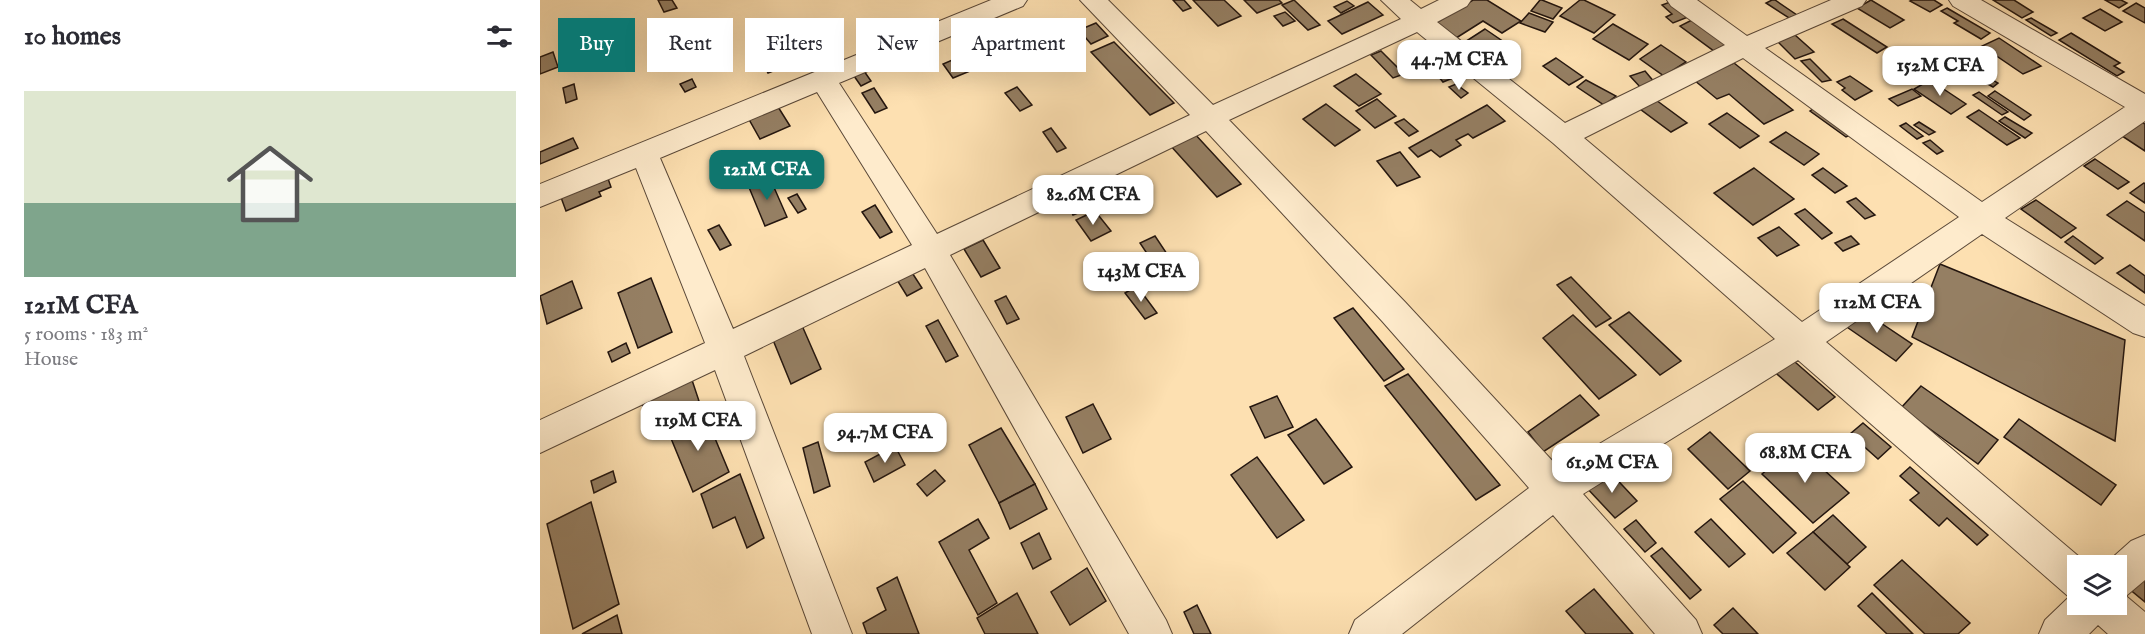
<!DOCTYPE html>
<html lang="en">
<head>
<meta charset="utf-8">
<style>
  :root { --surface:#fff; --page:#f2f2f3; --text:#2b2b33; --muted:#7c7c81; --line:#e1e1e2; --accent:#0f766e }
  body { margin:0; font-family:"IM FELL English",serif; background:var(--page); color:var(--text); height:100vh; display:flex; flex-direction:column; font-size:22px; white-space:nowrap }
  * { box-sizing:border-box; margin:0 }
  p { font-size:20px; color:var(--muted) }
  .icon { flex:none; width:33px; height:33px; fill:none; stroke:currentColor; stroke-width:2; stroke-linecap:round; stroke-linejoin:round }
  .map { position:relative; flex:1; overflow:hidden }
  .details { display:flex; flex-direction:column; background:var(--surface); width:540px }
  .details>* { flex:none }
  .banner { position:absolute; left:18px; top:18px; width:570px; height:54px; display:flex; gap:12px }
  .tools { position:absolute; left:1527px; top:555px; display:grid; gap:12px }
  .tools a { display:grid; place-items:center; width:60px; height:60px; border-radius:0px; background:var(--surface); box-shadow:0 6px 24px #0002; font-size:30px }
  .price { position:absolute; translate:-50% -51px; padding:0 14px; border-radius:12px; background:#fff; color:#222; font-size:20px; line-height:39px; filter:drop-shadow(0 2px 3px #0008) }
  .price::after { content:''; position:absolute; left:50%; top:36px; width:18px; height:14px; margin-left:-9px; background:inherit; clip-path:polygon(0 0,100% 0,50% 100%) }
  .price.current { background:var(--accent); color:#fff }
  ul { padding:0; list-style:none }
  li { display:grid; align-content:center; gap:12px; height:318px; padding:0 24px }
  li+li { border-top:2px solid var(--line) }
  li span { display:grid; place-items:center; height:186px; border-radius:0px; color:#555 }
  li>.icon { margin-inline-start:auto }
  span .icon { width:108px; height:108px; fill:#fffc; stroke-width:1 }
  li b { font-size:26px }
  h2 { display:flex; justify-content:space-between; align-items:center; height:72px; padding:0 24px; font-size:26px }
  .pill { padding:0 21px; border-radius:0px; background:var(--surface); box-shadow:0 6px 24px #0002; font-size:21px; line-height:54px }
  .pill.current { background:var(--accent); color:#fff }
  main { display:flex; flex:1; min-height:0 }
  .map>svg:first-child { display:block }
  .building { fill:#957f63; stroke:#24160f; stroke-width:1.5 }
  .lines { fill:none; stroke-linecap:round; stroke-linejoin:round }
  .minor-casing { stroke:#5a4838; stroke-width:2 }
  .minor { fill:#feebcc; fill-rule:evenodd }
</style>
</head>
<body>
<main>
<section class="details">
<h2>10 homes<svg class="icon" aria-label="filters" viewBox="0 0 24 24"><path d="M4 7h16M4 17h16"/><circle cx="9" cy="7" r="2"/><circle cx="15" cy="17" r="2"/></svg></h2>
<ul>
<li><span style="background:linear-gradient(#dfe7d0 60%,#7fa58c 0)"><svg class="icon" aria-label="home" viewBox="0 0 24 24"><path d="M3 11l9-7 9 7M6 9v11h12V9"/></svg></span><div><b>121M CFA</b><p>5 rooms · 183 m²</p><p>House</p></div></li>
</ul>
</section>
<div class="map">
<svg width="1605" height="634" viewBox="0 0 1605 634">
  <rect width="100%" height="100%" fill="#fde0b1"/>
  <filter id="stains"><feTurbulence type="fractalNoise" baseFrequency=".00333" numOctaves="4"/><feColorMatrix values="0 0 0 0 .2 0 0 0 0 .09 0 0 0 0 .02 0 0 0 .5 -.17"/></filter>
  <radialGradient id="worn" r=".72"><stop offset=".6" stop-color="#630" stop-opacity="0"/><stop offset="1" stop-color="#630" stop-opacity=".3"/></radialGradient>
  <g class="building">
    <path d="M118,0H132L137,8L124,12Z"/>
    <path d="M633,0H644L651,8L643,11Z"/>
    <path d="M653,0H684L701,16L678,26Z"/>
    <path d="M704,0H739L742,3L717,13Z"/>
    <path d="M754,0L780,25L768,30L742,5Z"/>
    <path d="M933,0H947L981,21L962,33L943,21L913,40L891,26Z"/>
    <path d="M1000,0H1002L1022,8L1013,19L991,11Z"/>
    <path d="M1040,0H1044L1075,15L1054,33L1020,16Z"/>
    <path d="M1232,0H1235L1257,15L1249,18L1226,3Z"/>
    <path d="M1331,0L1364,20L1350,28L1317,8Z"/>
    <path d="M1372,0H1394L1402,5L1390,12L1370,1Z"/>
    <path d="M1453,0H1474L1493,12L1482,18Z"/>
    <path d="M1565,0H1581L1587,3L1579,8Z"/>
    <path d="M807,1L814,6L801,13L794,7Z"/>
    <path d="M828,2L843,15L802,34L788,21Z"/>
    <path d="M1130,2L1148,17L1133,23L1126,17L1132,14L1122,5Z"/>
    <path d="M1596,3L1605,8V23L1583,11Z"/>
    <path d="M1407,8L1450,33L1441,39L1414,23L1418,21L1401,11Z"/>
    <path d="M1560,9L1582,22L1565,31L1543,18Z"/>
    <path d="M745,12L755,21L743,26L734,16Z"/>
    <path d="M989,13L1013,22L1005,32L980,23Z"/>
    <path d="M1491,18L1517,33L1511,36L1486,20Z"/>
    <path d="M75,19L81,28L65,35L59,25Z"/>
    <path d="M1303,19L1347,47L1337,53L1292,24Z"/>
    <path d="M1152,20L1186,45L1174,51L1140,26Z"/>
    <path d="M556,23L568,36L551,44L539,30Z"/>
    <path d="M1073,24L1108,44L1089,60L1053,39Z"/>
    <path d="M945,29L961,40L933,58L917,47Z"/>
    <path d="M1531,33L1580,63L1574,66L1584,72L1577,76L1519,40Z"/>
    <path d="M1255,35L1274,52L1255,59L1236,40Z"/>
    <path d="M1459,38L1501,66L1483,74L1442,46Z"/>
    <path d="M574,42L634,103L610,115L551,52Z"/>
    <path d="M1121,45L1146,62L1124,76L1100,59Z"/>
    <path d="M1374,47L1395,60L1382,68L1361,54Z"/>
    <path d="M953,48L979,70L971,74L945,52Z"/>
    <path d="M244,50L251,64L228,73L221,59Z"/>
    <path d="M841,51L864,74L853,78L831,55Z"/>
    <path d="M13,52L18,67L0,74V57Z"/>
    <path d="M424,55L435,69L413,78L403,64Z"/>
    <path d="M1016,58L1043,77L1029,85L1003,66Z"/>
    <path d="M1363,58L1387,75L1377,79L1354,62Z"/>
    <path d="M1270,59L1291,80L1282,82L1261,61Z"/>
    <path d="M1194,63L1253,110L1224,124L1189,94L1177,99L1154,80Z"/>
    <path d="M1423,63L1458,83L1453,87L1418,67Z"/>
    <path d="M902,66L913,78L903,82L893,70Z"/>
    <path d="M324,71L331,81L321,86L314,76Z"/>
    <path d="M1105,71L1115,83L1101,88L1090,76Z"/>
    <path d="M816,74L841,94L819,106L794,86Z"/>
    <path d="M1310,76L1332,91L1315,100L1302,90L1305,88L1297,82Z"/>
    <path d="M152,79L156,87L145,92L140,84Z"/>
    <path d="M1046,80L1076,96L1064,105L1037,87Z"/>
    <path d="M1390,80L1426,104L1411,114L1374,89Z"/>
    <path d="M34,84L37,99L26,103L23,88Z"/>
    <path d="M916,84L928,93L921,98L909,87Z"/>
    <path d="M477,87L492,105L480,111L465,93Z"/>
    <path d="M334,88L347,108L335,113L322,93Z"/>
    <path d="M1372,89L1381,96L1358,106L1349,99Z"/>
    <path d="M1455,91L1491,115L1484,120L1448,96Z"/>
    <path d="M1439,92L1468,112L1462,115L1433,95Z"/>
    <path d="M837,99L856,116L835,128L816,111Z"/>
    <path d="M1116,100L1147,123L1131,132L1100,109Z"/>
    <path d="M235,102L250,126L220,139L206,114Z"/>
    <path d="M786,104L820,130L795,146L763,119Z"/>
    <path d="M947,105L965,121L933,138L928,134L916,140L921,145L900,157L891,150L878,157L869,148Z"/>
    <path d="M1276,107L1312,134L1306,137L1270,111Z"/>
    <path d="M1439,110L1480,138L1467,145L1427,117Z"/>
    <path d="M1187,113L1219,136L1200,148L1169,124Z"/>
    <path d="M1465,117L1492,133L1485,138L1459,121Z"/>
    <path d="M864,119L878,131L869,136L855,123Z"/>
    <path d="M1600,121L1605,124V151L1579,134Z"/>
    <path d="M1379,122L1395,132L1389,135L1374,125Z"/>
    <path d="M1366,123L1383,136L1377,139L1360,126Z"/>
    <path d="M511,128L526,148L517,152L503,132Z"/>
    <path d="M653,132L701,184L677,197L629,144Z"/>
    <path d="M1246,132L1279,154L1264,165L1230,142Z"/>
    <path d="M33,138L38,148L0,164V152Z"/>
    <path d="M1390,140L1403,151L1397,154L1383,143Z"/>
    <path d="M860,152L880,177L857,186L837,161Z"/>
    <path d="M1555,159L1589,182L1578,189L1544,166Z"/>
    <path d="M1214,168L1254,199L1213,225L1174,193Z"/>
    <path d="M1283,168L1307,186L1295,193L1272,175Z"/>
    <path d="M66,173L71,187L59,192L61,196L26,211L19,192Z"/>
    <path d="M229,176L247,217L225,226L208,185Z"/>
    <path d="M1604,183L1605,184V203L1590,193Z"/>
    <path d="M543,186L553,207L533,215L523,194Z"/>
    <path d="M257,194L266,209L258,213L248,198Z"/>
    <path d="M1316,198L1335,215L1325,219L1307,202Z"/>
    <path d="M1496,200L1536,228L1521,238L1481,209Z"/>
    <path d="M1587,201L1605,213V241L1567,215Z"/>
    <path d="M335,205L352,232L340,238L322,212Z"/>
    <path d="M1265,209L1292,233L1282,239L1255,214Z"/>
    <path d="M555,211L571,231L551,241L536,220Z"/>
    <path d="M179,225L191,245L180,250L168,230Z"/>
    <path d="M1239,227L1259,245L1237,256L1218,238Z"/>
    <path d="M615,236L631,260L616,267L600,243Z"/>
    <path d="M1311,236L1319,244L1303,251L1295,243Z"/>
    <path d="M1533,236L1563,258L1555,264L1525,242Z"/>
    <path d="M443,240L460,268L441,277L424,249Z"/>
    <path d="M1400,264L1585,340L1575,441L1372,337Z"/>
    <path d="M1590,265L1605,276V293L1577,273Z"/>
    <path d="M369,268L382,288L367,296L354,275Z"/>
    <path d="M1031,277L1071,318L1056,327L1017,285Z"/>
    <path d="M111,278L132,332L98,348L78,293Z"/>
    <path d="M32,281L42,308L7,324L0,296Z"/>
    <path d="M597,286L617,313L605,319L585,293Z"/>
    <path d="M466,296L479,319L467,324L455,301Z"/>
    <path d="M1317,307L1372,344L1356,361L1301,323Z"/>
    <path d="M813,308L864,369L844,381L794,318Z"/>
    <path d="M1089,312L1141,361L1120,375L1069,325Z"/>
    <path d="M1033,315L1096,375L1059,399L1003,338Z"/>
    <path d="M398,320L418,356L406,362L386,326Z"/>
    <path d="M260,321L281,369L251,384L231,335Z"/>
    <path d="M86,343L90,353L72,362L68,352Z"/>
    <path d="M1247,355L1295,397L1278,410L1230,368Z"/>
    <path d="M149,371L159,401L124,417L122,409L106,416L99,394Z"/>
    <path d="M868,374L960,485L936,500L845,386Z"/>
    <path d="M1381,386L1458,440L1438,464L1361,408Z"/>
    <path d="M1040,395L1059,415L1003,452L988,432Z"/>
    <path d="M737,396L753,427L725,438L710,407Z"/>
    <path d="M553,404L571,439L543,453L526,417Z"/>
    <path d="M164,412L189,472L153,492L128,431Z"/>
    <path d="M776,419L812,467L784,484L748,435Z"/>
    <path d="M1479,419L1576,485L1561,505L1464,437Z"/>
    <path d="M1323,423L1351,447L1338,459L1310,434Z"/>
    <path d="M461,428L495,484L459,503L429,445Z"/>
    <path d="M1170,432L1210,471L1188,489L1148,449Z"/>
    <path d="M278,442L290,486L274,493L263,448Z"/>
    <path d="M1257,445L1309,493L1273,523L1222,474Z"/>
    <path d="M355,446L365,465L334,482L325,462Z"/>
    <path d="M717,457L764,520L737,538L691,475Z"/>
    <path d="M1370,467L1448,535L1437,545L1407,518L1399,526L1370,500L1379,493L1360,476Z"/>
    <path d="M395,470L405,481L387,496L377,484Z"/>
    <path d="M1068,470L1097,501L1075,518L1046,487Z"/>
    <path d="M73,471L76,482L54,493L51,481Z"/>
    <path d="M200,474L224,538L207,548L195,517L173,528L161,494Z"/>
    <path d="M1203,481L1256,533L1233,553L1180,499Z"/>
    <path d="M495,484L507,509L470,529L459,503Z"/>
    <path d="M51,502L79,604L33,629L7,524Z"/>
    <path d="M1293,515L1326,547L1307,564L1273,532Z"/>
    <path d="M438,519L449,538L429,550L457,603L438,615L399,542Z"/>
    <path d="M1171,519L1205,554L1189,567L1155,532Z"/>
    <path d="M1096,520L1116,543L1105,552L1084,529Z"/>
    <path d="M1273,532L1310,567L1285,590L1247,553Z"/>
    <path d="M499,533L511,559L493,569L481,543Z"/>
    <path d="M1122,548L1161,590L1150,599L1111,556Z"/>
    <path d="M1362,560L1430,623L1418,634H1385L1334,585Z"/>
    <path d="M547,568L566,601L530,625L511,592Z"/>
    <path d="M1605,570V602L1588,588Z"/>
    <path d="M357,577L379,634H327L323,623L346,610L337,588Z"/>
    <path d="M1054,589L1093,634H1046L1026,611Z"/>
    <path d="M477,593L498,634H445L437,618Z"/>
    <path d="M1332,593L1373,634H1347L1318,606Z"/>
    <path d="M657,605L671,634H654L644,612Z"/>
    <path d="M1193,608L1218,634H1183L1174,625Z"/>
    <path d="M77,615L82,634H42Z"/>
  </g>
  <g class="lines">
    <defs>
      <path id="minor" d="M451,0H487L483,6L299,83L397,234L650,115L540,0H568L673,105L861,19L841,0H870L881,9L899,0H931L927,6L897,22L1025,123L1185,45L1131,6L1127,0H1157L1207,36L1291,0H1326L1322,6L1225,48L1442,202L1585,107L1413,6L1409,0H1441L1605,94V121L1465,218L1605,306V337L1593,333L1442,234L1286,342L1550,566H1538V604H1576V566H1563L1591,541L1605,535V580L1586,596L1605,612V634H1568L1558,625L1549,634H1499L1505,620L1529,597L1258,360L1043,494L1156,620L1162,634H1115L1013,515L862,634H809L815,620L989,488L842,321L666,131L410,255L626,620L632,634H589L385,268L204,356L312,634H272L175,370L0,453V420L165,343L96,168L0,207V184ZM877,32L1013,143L1235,339L1019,468L865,302L689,120ZM1203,58L1419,217L1262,322L1044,138ZM277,92L372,245L193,329L120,158Z"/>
    </defs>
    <use href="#minor" class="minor-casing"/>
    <use href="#minor" class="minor"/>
  </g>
  <rect width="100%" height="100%" filter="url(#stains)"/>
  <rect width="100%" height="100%" fill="url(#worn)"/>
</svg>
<div class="tools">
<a><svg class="icon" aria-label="layers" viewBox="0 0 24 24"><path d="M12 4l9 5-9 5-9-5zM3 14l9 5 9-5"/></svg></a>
</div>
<b class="price" style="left:919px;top:91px">44.7M CFA</b>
<b class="price" style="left:1400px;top:97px">152M CFA</b>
<b class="price current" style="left:227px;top:201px">121M CFA</b>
<b class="price" style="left:553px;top:226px">82.6M CFA</b>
<b class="price" style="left:601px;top:303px">143M CFA</b>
<b class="price" style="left:1337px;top:334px">112M CFA</b>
<b class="price" style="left:158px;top:452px">119M CFA</b>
<b class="price" style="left:345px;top:464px">94.7M CFA</b>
<b class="price" style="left:1265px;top:484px">68.8M CFA</b>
<b class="price" style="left:1072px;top:494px">61.9M CFA</b>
<div class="banner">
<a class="pill current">Buy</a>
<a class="pill">Rent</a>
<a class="pill">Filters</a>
<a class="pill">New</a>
<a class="pill">Apartment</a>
</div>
</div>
</main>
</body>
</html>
